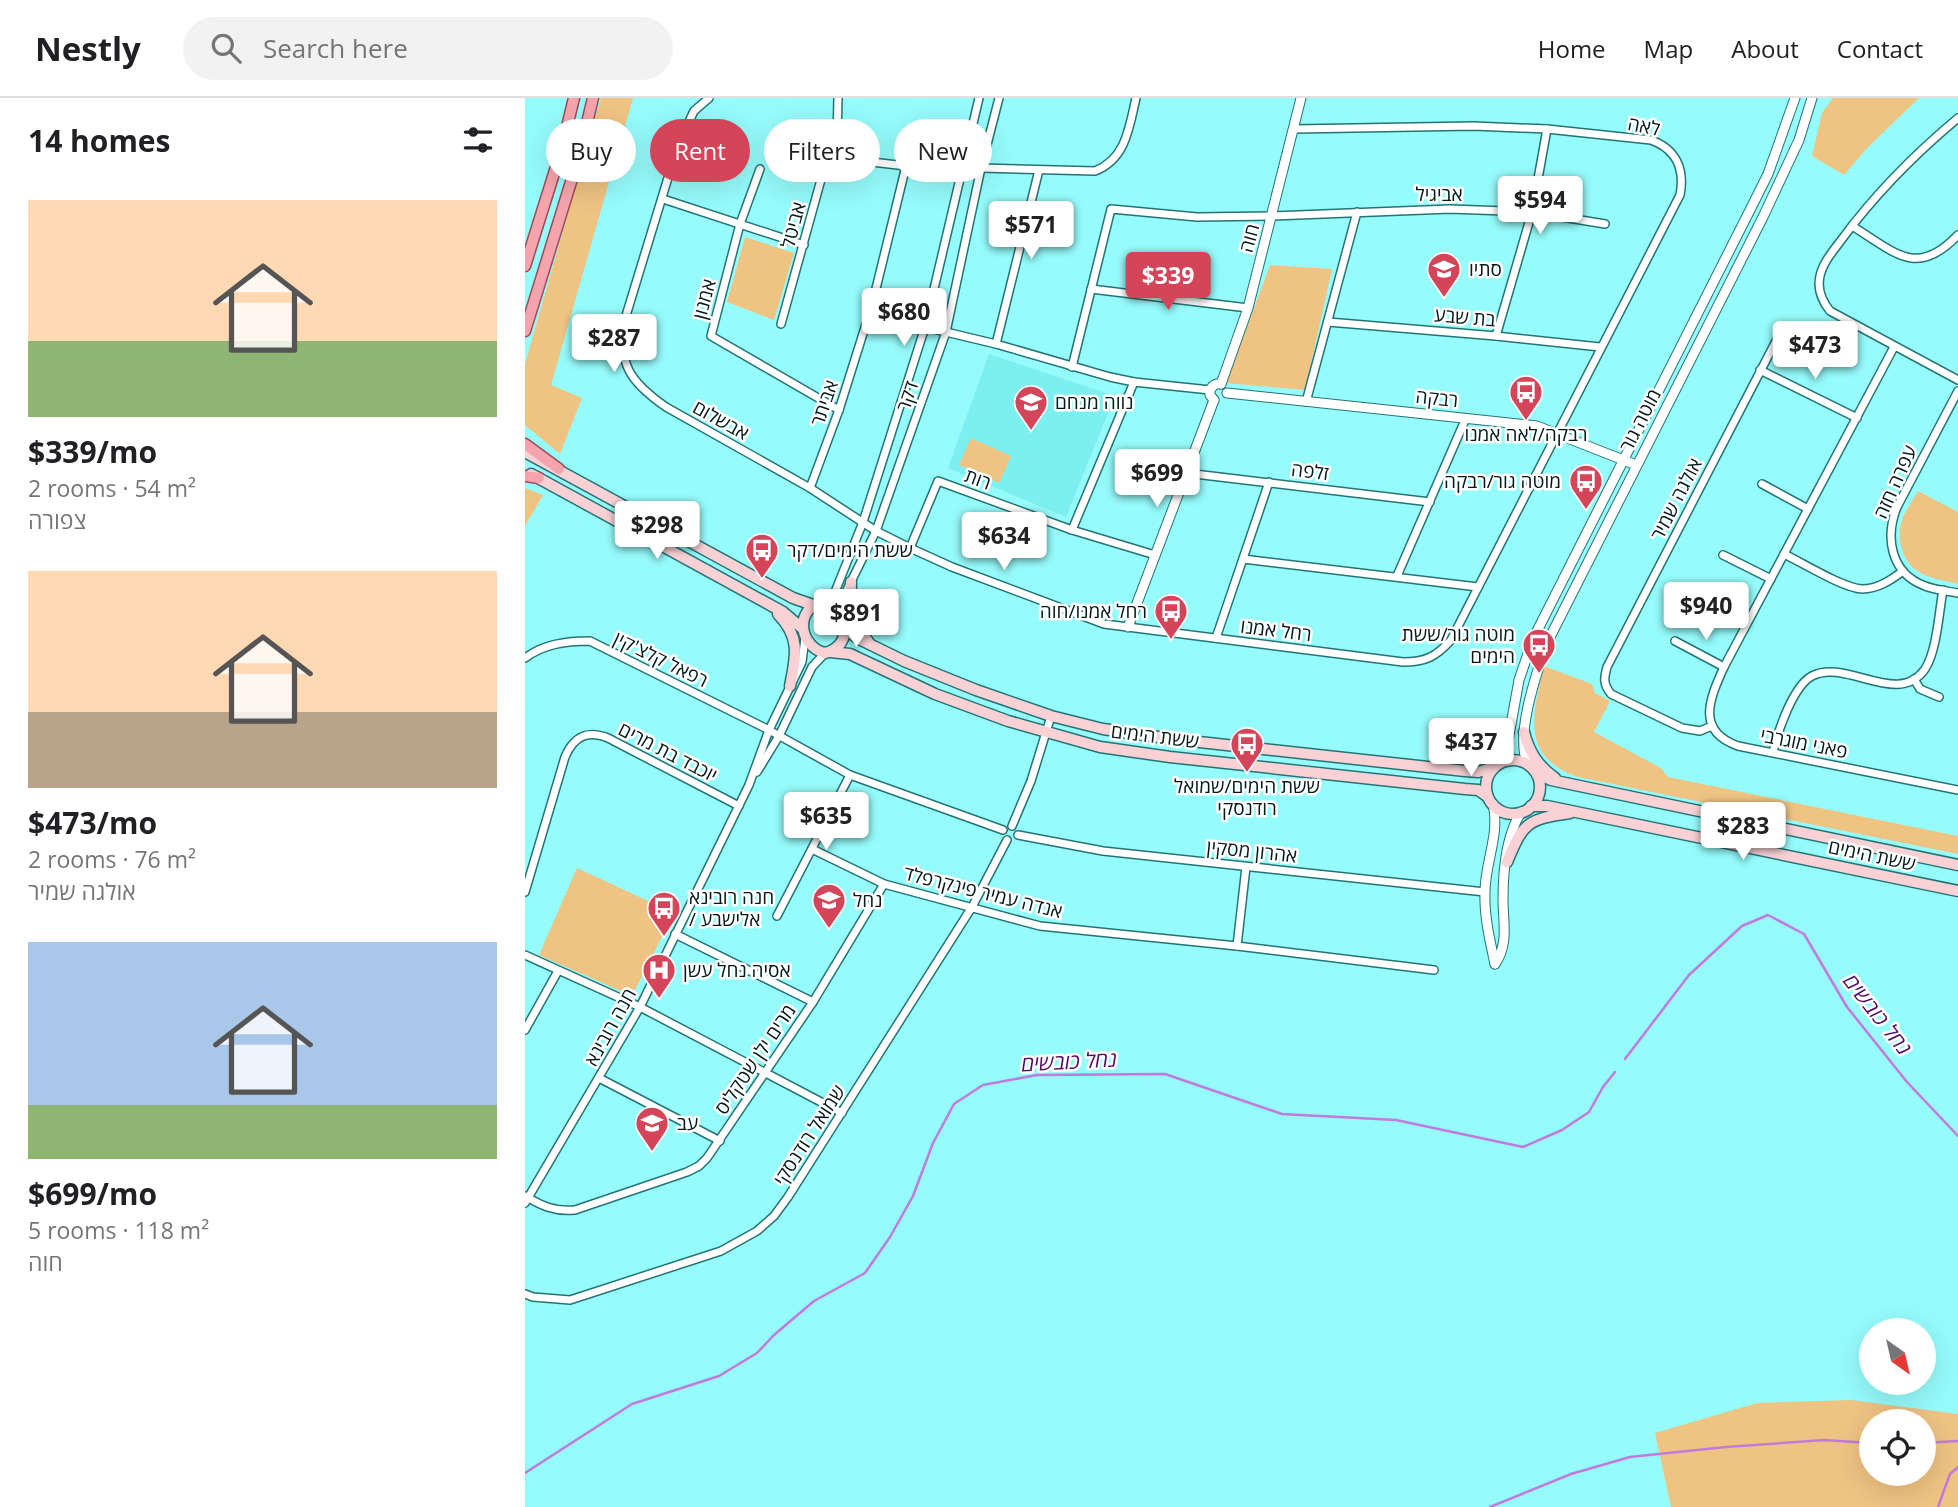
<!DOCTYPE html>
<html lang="en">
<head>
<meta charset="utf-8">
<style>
  :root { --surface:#fff; --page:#f2f2f2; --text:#202124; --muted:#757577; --line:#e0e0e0; --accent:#d5455a }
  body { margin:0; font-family:"Open Sans",Heebo,sans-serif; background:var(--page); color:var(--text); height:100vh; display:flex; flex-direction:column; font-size:26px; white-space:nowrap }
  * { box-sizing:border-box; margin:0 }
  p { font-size:23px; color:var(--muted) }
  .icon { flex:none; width:38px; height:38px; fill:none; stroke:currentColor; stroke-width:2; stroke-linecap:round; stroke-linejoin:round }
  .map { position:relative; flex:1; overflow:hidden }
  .panel { display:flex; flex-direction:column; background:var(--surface); width:525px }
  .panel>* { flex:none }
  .top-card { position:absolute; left:21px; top:21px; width:665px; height:63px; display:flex; gap:14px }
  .needle { width:46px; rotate:146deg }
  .controls { position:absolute; left:1334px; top:1220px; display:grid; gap:14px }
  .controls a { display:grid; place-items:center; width:77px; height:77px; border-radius:50%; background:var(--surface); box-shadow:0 7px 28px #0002; font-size:35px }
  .price { position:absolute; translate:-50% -60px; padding:0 16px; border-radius:7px; background:#fff; color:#222; font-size:23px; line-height:46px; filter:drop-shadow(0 2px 4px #0008) }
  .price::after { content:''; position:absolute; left:50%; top:42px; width:21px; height:16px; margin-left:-10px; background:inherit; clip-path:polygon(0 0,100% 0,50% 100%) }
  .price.active { background:var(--accent); color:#fff }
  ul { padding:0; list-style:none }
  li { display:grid; align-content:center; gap:14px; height:371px; padding:0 28px }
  li span { display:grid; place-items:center; height:217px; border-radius:0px; color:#555 }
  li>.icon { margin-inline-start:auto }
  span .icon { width:126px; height:126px; fill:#fffc; stroke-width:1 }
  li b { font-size:30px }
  h2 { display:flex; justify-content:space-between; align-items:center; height:84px; padding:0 28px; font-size:30px }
  .tag { padding:0 24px; border-radius:32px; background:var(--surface); box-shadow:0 7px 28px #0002; font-size:24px; line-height:63px }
  .tag.active { background:var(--accent); color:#fff }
  header { display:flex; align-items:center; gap:42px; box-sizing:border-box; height:98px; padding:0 35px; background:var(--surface); border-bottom:2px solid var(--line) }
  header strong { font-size:33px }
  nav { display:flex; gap:38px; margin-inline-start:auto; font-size:24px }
  .search { width:490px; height:63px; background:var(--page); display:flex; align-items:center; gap:18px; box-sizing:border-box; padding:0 24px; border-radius:38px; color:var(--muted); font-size:26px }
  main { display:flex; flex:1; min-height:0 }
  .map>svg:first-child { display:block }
  .built { fill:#7eeff0 }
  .green { fill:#efc382; fill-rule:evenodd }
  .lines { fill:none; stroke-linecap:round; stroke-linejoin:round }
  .stream { stroke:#c27add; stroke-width:2.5 }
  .minor-casing { stroke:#247475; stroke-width:10 }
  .tertiary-casing { stroke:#247475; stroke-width:11 }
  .secondary-casing { stroke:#247475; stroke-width:13 }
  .primary-casing { stroke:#9c4c56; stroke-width:13 }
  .minor { stroke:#fff; stroke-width:7 }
  .tertiary { stroke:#fff; stroke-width:9 }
  .secondary { stroke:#fad2d6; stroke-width:10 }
  .primary { stroke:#f5a4ad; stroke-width:10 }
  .labels { text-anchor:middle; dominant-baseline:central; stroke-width:5; stroke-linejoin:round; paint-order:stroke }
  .street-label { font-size:19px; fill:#031818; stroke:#fff }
  .poi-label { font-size:19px; fill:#031818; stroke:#fff; text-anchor:start }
  .water-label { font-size:21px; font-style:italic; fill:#520c68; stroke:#fff }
</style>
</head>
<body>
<header>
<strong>Nestly</strong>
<div class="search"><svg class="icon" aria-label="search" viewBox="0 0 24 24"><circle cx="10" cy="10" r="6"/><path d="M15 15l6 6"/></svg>Search here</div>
<nav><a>Home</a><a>Map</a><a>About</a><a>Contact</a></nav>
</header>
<main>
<section class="panel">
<h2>14 homes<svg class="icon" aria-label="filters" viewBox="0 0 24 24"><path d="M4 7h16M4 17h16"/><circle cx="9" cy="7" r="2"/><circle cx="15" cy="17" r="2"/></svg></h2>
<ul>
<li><span style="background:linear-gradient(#ffd9b3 65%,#8fb573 0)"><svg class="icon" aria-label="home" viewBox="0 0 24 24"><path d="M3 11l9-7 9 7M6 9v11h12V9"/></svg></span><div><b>$339/mo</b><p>2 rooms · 54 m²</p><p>צפורה</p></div></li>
<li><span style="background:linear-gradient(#ffd9b3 65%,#b9a48a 0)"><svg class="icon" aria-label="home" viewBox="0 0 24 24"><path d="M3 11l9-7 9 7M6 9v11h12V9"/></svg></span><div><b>$473/mo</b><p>2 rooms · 76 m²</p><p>אולגה שמיר</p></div></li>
<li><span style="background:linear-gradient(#a9c7e8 75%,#8fb573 0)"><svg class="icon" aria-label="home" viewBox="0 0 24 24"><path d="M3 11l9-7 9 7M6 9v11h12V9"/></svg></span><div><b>$699/mo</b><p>5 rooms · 118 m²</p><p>חוה</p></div></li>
</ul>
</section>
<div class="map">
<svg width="1433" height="1409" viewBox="0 0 1433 1409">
  <rect width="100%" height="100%" fill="#96fbfb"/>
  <path class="built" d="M464,256L590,298L541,419L423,370Z"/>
  <g class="green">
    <path d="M76,0H108L26,287L57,300L35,356L0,327V266Z"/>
    <path d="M1308,0H1394L1343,49L1319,77L1287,58L1297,15Z"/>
    <path d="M220,139L269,155L249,222L202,204Z"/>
    <path d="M745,167L807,171L780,292L701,285Z"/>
    <path d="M446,340L486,358L474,385L434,367Z"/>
    <path d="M0,390L18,397L0,428Z"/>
    <path d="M1393,393L1433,414V486C1419,482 1403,481 1391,472C1377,462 1371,439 1377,422C1380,412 1388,403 1393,393Z"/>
    <path d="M1019,568L1067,586L1070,595L1085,603L1069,634L1136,670L1143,679L1433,738V756L1053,679C994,658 1008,616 1019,568Z"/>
    <path d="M52,770L149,815L107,898L14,857Z"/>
    <path d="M1326,1302L1433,1316V1409H1146L1130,1335L1232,1305ZM1346,1323H1398V1376H1346Z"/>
  </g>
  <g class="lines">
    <g class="stream">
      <path d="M1100,961L1164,877L1217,828L1243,817L1279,836L1322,909L1382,984L1433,1038"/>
      <path d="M1398,1345L1433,1343"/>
      <path d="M0,1375L107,1306L194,1278L232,1255L249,1237L289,1203L340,1175L365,1139L388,1098L408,1045L429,1006L458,987L512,977L640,976L757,1016L871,1022L998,1049L1037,1032L1064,1014L1078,989L1090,974"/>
      <path d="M965,1409L1046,1376L1105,1359L1201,1349L1299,1342L1346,1345"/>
      <path d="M1413,1409L1425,1376L1433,1369"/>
    </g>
    <defs>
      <g id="minor">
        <path d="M184,0L169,13L153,47L100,221C92,266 105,284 141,309L285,390L351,433L385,450L427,469L579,526L878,564C900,564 911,559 926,542L1155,97C1160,71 1151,51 1126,42L1022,31L949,28L769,31"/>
        <path d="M1433,20C1390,56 1351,95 1317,141C1309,152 1298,164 1295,178C1292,191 1297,203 1305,213L1433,282"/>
        <path d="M315,52L330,62L381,68L570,73C601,61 604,30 611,0"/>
        <path d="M235,71L215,126L186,238L314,312"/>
        <path d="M138,101L279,147"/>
        <path d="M1327,128C1370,154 1391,181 1433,137"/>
        <path d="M566,191L723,210"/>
        <path d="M803,224L971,238L1075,249"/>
        <path d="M256,226L297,78L307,60L315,52L312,43L313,0"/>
        <path d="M400,229L471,246L585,279L609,284L685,292"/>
        <path d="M971,238L1007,114L1022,31"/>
        <path d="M471,246L514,72"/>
        <path d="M1369,249L1199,569C1185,600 1170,633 1213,648L1433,692"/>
        <path d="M547,269L586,111L672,119L748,118L925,111L1007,114L1080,126"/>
        <path d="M1235,272L1332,320"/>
        <path d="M1433,293L1372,409C1360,439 1365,475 1400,488C1410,492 1422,493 1433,495"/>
        <path d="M781,304L832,114"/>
        <path d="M661,375L905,404"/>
        <path d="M1237,386L1283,411"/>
        <path d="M285,390L314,312L347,207L381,68"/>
        <path d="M547,432L609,284"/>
        <path d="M385,450L413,383L547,432L630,457"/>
        <path d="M1259,456C1278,465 1318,490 1337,491C1353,491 1366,482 1378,473"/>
        <path d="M1198,457L1246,481"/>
        <path d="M718,461L953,489"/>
        <path d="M872,478L941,320"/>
        <path d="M299,505L310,494L338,424L400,229L454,0"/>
        <path d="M316,517L318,500L351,433L421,234L456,70L474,0"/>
        <path d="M691,540L744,384"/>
        <path d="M1150,543L1199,569"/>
        <path d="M0,560C19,546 41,543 65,543L244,632L325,677L478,732"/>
        <path d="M1389,581L1395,591L1414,599"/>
        <path d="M1187,628L1175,633L1157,630L1086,596C1078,586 1079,580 1082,569L1251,243"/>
        <path d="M1248,654C1253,633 1268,588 1287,578C1321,560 1373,610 1400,571C1412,553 1414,513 1418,492"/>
        <path d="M232,674L254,638L287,569L300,555"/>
        <path d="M487,728L506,683L526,618"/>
        <path d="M493,737L578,753L960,794"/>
        <path d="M287,751L359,786L515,828L712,848L909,872"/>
        <path d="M0,794L40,659C49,638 62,632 83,640L214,708"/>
        <path d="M252,818L325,677"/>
        <path d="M150,836L288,904"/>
        <path d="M712,848L721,769"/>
        <path d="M0,857L115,909L317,1015"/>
        <path d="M0,932L33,873"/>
        <path d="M74,980L195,1043"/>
        <path d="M0,1098C17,1108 30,1114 50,1112L162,1074L174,1068L182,1060L288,904L359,786"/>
        <path d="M0,1105L115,909L224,687L244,632L277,564L280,540"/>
        <path d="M0,1196L8,1199L45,1202L196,1153L232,1133L249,1118L263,1099L447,809L482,742"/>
      </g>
      <g id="tertiary">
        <path d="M696,286L723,210L776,0"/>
        <path d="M702,295L1012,328L1111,367"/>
        <path d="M689,302L685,297C684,290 689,285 696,286"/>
        <path d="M603,529L689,302"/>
        <path d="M977,664L981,654L994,582L1008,541L1225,112L1243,76L1270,0"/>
        <path d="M1003,666C989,640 1012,574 1021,547L1238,119L1274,42L1287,0"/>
        <path d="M968,706C975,737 960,764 960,794C959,818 965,843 970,866"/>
        <path d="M970,866C984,846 978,824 978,801C978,772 981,738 996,714"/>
      </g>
      <g id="secondary">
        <path d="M0,354L268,500L288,507"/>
        <path d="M6,376L258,514L278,531"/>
        <path d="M326,484C325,510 325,523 343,543"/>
        <path d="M293,505C323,505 331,548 300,555C276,549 269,516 293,505Z"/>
        <path d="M253,516C276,540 271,558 265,588"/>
        <path d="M319,527L324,534L334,541L379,563L451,592L526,618L578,631L647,641L940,673L953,674L969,669"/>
        <path d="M305,554L325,556L410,596L483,623L575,649L645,659L940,691L953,692L963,699"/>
        <path d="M999,634C1004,654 1013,668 1030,680"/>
        <circle cx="988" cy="689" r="27"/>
        <path d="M1012,676L1026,682L1433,767"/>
        <path d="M1006,708H1022L1433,793"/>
        <path d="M982,764C998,725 1002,721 1045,715"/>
      </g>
      <g id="primary">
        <path d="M0,168L36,53L49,0"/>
        <path d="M0,233L54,58L68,0"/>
        <path d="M0,346L34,371"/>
        <path d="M0,378L14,380"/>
      </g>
    </defs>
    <use href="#minor" class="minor-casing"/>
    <use href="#tertiary" class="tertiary-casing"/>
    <use href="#secondary" class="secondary-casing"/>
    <use href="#primary" class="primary-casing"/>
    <use href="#minor" class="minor"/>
    <use href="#tertiary" class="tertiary"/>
    <use href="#secondary" class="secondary"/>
    <use href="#primary" class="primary"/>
  </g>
  <defs>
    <symbol id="school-pin" viewBox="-11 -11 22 30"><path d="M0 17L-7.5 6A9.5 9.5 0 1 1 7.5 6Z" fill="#d5455a" stroke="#fff"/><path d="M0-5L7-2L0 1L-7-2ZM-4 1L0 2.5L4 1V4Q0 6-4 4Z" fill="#fff"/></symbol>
    <symbol id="bus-pin" viewBox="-11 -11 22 30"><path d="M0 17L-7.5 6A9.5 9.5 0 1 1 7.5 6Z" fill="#d5455a" stroke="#fff"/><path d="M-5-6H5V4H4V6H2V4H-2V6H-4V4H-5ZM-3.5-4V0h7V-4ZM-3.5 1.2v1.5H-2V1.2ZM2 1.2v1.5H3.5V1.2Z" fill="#fff"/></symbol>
    <symbol id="hospital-pin" viewBox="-11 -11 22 30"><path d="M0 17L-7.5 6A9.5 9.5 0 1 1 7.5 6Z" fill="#d5455a" stroke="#fff"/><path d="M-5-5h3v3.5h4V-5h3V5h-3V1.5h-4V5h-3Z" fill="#fff"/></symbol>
  </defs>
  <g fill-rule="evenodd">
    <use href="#school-pin" x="900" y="152" width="38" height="52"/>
    <use href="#bus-pin" x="982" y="275" width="38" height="52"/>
    <use href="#school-pin" x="487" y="285" width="38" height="52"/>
    <use href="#bus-pin" x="1042" y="364" width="38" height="52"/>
    <use href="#bus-pin" x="218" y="433" width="38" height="52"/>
    <use href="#bus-pin" x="627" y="494" width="38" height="52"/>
    <use href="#bus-pin" x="995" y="528" width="38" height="52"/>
    <use href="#bus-pin" x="703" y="627" width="38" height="52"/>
    <use href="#school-pin" x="285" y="783" width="38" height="52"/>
    <use href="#bus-pin" x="120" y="791" width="38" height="52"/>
    <use href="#hospital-pin" x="115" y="853" width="38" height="52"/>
    <use href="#school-pin" x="108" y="1006" width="38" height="52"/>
  </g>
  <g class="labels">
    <g class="street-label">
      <text transform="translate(1119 28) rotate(11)">לאה</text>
      <text x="914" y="96">אביגיל</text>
      <text transform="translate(268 127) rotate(-75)">אביטל</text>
      <text transform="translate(724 140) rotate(-75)">חוה</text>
      <text transform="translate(179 201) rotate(-75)">אמנון</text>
      <text transform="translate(940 219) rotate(5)">בת שבע</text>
      <text transform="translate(382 298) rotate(-71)">דקר</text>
      <text transform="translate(912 300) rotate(6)">רבקה</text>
      <text transform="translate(299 305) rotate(-71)">אביתר</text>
      <text transform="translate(196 322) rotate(29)">אבשלום</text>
      <text transform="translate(1115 322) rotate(-63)">מוטה גור</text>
      <text transform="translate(785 373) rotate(7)">זלפה</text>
      <text transform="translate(453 381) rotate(20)">רות</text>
      <text transform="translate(1370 384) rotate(-66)">עפרה חזה</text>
      <text transform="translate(1151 401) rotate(-63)">אולגה שמיר</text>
      <text transform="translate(751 532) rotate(7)">רחל אמנו</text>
      <text transform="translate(136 561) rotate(26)">רפאל קלצ'קין</text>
      <text transform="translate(630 638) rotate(7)">ששת הימים</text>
      <text transform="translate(1279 645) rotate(11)">פאני מוגרבי</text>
      <text transform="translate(143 654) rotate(27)">יוכבד בת מרים</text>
      <text transform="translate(727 753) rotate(6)">אהרון מסקין</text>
      <text transform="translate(1347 757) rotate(12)">ששת הימים</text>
      <text transform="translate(458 794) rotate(14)">אנדה עמיר פינקרפלד</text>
      <text transform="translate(85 929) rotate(-61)">חנה רובינא</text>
      <text transform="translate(230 961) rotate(-56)">מרים ילן שטקליס</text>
      <text transform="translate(284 1037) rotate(-57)">שמואל רודנסקי</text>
    </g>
    <g class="poi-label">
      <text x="944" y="171">סתיו</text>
      <text x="530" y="304">נווה מנחם</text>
      <text x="1001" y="336" text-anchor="middle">רבקה/לאה אמנו</text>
      <text x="1036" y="383" text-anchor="end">מוטה גור/רבקה</text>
      <text x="262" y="452">ששת הימים/דקר</text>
      <text x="622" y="513" text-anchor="end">רחל אמנו/חוה</text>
      <text x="990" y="536" text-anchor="end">מוטה גור/ששת<tspan x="990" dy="22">הימים</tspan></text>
      <text x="722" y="688" text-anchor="middle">ששת הימים/שמואל<tspan x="722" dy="22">רודנסקי</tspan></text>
      <text x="164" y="799">חנה רובינא<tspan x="164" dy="22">/ אלישבע</tspan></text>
      <text x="328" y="802">נחל</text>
      <text x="158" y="872">אסיה נחל עשן</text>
      <text x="152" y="1025">עב</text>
    </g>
    <g class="water-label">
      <text transform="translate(1353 916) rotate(52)">נחל כובשים</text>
      <text transform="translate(544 963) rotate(-3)">נחל כובשים</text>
    </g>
  </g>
</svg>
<div class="controls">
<a><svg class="needle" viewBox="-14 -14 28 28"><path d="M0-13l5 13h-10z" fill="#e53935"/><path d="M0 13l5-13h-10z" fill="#757577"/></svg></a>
<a><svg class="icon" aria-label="locate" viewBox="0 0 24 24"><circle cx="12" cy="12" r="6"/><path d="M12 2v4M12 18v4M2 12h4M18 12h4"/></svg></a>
</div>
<b class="price" style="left:1015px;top:138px">$594</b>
<b class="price" style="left:506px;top:163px">$571</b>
<b class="price active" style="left:643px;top:214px">$339</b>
<b class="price" style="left:379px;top:250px">$680</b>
<b class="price" style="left:89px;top:276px">$287</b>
<b class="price" style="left:1290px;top:283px">$473</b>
<b class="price" style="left:632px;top:411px">$699</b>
<b class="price" style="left:132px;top:463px">$298</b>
<b class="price" style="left:479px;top:474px">$634</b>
<b class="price" style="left:1181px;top:544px">$940</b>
<b class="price" style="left:331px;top:551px">$891</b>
<b class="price" style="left:946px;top:680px">$437</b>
<b class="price" style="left:301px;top:754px">$635</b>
<b class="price" style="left:1218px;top:764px">$283</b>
<div class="top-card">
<a class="tag">Buy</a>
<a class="tag active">Rent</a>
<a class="tag">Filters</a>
<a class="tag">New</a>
</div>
</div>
</main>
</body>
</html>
